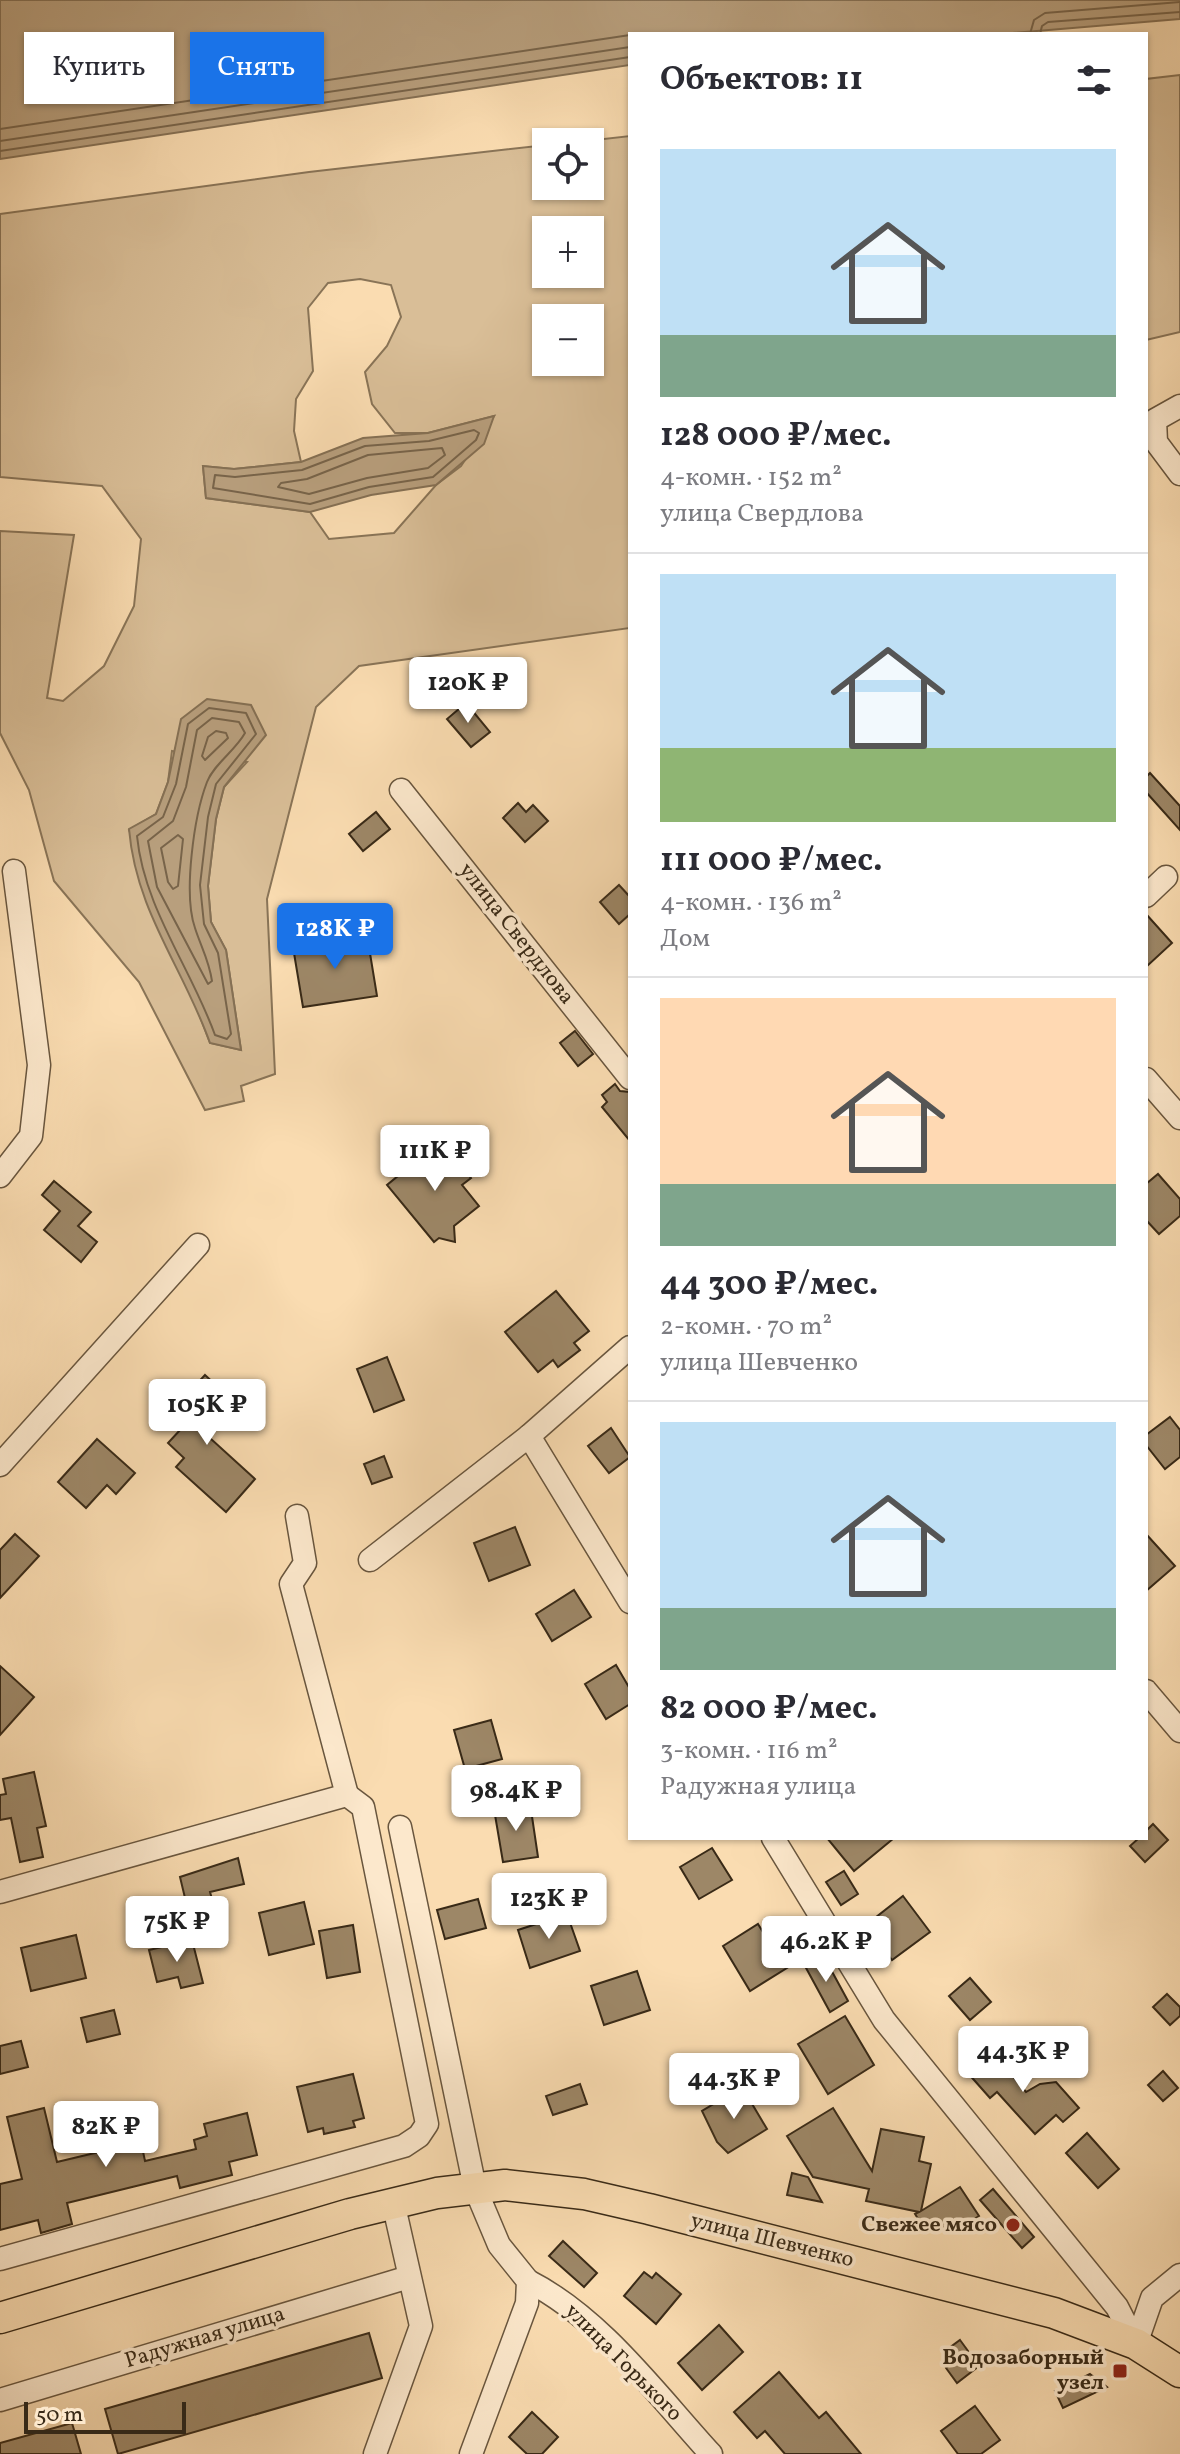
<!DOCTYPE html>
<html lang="ru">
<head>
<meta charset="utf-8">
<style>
  :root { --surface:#fff; --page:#f7f7f7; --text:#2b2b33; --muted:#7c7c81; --line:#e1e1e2; --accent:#1a73e8 }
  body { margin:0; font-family:Vollkorn,serif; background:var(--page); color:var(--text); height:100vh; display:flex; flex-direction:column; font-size:30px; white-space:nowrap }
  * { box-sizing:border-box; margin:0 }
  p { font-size:26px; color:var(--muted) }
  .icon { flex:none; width:44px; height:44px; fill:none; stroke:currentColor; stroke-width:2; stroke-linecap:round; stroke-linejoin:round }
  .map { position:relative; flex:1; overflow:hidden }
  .drawer { position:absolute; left:628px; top:32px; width:520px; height:1808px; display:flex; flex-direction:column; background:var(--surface); border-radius:0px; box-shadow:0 2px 6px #0004 }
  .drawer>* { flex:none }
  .top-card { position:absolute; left:24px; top:32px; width:484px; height:72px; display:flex; gap:16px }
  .buttons { position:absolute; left:532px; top:128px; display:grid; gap:16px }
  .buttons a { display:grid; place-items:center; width:72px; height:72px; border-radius:0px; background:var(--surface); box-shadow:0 2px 6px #0004; font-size:40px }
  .scale { position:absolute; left:24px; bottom:20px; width:162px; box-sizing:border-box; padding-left:8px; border:4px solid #392a17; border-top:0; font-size:22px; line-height:28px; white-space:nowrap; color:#392a17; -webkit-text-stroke:6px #fce8cc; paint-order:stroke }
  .price { position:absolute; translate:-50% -68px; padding:0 18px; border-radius:8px; background:#fff; color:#222; font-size:26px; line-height:52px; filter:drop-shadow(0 2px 4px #0008) }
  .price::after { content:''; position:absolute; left:50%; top:48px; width:24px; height:18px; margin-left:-12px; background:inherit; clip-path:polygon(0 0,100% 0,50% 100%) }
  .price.on { background:var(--accent); color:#fff }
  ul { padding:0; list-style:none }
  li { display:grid; align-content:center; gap:16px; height:424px; padding:0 32px }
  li+li { border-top:2px solid var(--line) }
  li span { display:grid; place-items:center; height:248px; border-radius:0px; color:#555 }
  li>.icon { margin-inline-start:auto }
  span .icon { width:144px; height:144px; fill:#fffc; stroke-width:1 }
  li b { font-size:34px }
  h2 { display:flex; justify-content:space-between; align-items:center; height:96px; padding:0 32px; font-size:34px }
  .pill { padding:0 28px; border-radius:0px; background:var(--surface); box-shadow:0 2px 6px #0004; font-size:28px; line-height:72px }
  .pill.on { background:var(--accent); color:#fff }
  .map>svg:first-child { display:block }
  .green { fill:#d9be97; stroke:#897457; stroke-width:2; fill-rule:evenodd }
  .water { fill:#b89f7d; stroke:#857054; stroke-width:2 }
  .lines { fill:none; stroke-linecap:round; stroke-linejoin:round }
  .shore { stroke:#78644a; stroke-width:2 }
  .building { fill:#9d8767; stroke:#392a17; stroke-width:2 }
  .minor-casing { stroke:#69563e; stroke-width:25 }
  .major-casing { stroke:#392a17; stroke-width:33 }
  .minor { stroke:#fce8cc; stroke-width:22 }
  .major { stroke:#fadcb1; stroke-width:30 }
  .poi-dot { fill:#8f2418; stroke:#fce8cc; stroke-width:3 }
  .labels { text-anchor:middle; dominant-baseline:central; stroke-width:7; stroke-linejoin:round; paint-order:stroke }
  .street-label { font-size:22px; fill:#392a17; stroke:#fce8cc }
  .poi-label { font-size:22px; font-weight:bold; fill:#392a17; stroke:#fce8cc; text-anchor:end }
</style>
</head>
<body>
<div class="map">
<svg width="1180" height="2454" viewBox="0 0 1180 2454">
  <rect width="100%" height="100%" fill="#fadcb1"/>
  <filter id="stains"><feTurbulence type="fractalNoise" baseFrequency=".0025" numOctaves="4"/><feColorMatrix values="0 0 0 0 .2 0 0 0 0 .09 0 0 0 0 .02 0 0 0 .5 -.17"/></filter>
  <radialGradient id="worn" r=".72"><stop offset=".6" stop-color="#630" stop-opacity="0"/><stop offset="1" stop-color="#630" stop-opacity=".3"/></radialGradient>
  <g class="green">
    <path d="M1180,75V332L1146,340V79Z"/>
    <path d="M630,136V628L359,666L316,707L267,899L275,1074L241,1086L244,1101L205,1110L139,982L54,881L29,790L0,733V531L74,535L47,698L63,701L104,666L134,606L141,539L102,486L0,477V214L309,172L546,145V186H590V142H577ZM546,230H590V274H546ZM360,279L391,285L401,317L387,346L365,372L372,404L395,433H428L494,416L461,466L436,485L394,533L329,539L310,512L206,498L203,466L234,469L301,462L294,431L296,399L313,371L308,308L328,283ZM546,318H590V362H546ZM172,751L247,762L224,787L216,819L208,886L211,922L226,950L241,1050L210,1043L129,830L156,814L168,782Z"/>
  </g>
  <g class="water">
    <path d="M0,0H1180V19L1001,34H630V65L0,159Z"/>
    <path d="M494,416L484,444L436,485L371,495L310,512L206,498L203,466L234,469L301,462L363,438L428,433Z"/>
    <path d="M207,699L251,705L266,735L224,787L216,819L208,886L211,922L226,950L241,1050L210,1043C183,967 136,912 129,829L156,814L168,782L181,719Z"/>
  </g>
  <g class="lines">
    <g class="shore">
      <path d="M1030,34L1034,20L1045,13L1180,2"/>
      <path d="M1040,34L1042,26L1048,22L1180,12"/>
      <path d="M0,129L630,35"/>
      <path d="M0,141L630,47"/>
      <path d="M0,151L630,57"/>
      <path d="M474,430L479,433L476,440L433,477L369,487L310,504L213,488L215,475L235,477L302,470L365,446L429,441Z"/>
      <path d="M442,448L445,455L428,468L367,478L309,494L278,487L281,483L307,479L368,455Z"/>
      <path d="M209,708L246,713L256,734L216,784L208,817L200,885L204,924L218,953L231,1034L227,1039L215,1035C191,968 144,908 137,836L163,817L176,784L188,724Z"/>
      <path d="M212,718L239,722L245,733C235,751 214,764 207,782C194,816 183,894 195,928C201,947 209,960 212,981L208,984L157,887L148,841L173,821L186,787L197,730Z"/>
      <path d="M216,731L226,733L228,738L205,760L202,756L208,737Z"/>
      <path d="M178,835L183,839L178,886L173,889L168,882L161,848Z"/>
    </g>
  </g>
  <g class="building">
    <path d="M466,703L490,732L471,747L447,719Z"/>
    <path d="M1150,773L1180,806V830L1146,792V777Z"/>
    <path d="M518,803L526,812L533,805L548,821L525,842L503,818Z"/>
    <path d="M376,812L390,829L363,851L349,834Z"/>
    <path d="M619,885L630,897V914L619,924L600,902Z"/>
    <path d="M1146,914L1172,943L1146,967Z"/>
    <path d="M367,935L377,996L303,1007L293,947Z"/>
    <path d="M575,1031L593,1054L578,1066L560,1043Z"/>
    <path d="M615,1084L620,1091L630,1092V1141L602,1107L607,1102L602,1095Z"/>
    <path d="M441,1141L471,1178L462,1185L479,1206L454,1226L455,1242L439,1238L434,1242L387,1185Z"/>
    <path d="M1158,1174L1180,1199V1216L1159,1234L1146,1220V1184Z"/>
    <path d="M54,1181L91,1212L78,1226L97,1242L81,1262L44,1230L60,1211L42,1195Z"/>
    <path d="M556,1291L589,1331L574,1343L580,1350L558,1367L553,1360L538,1372L505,1332Z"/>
    <path d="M387,1357L404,1400L374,1412L357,1369Z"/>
    <path d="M205,1375L229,1397L200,1429L255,1479L226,1512L176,1467L184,1458L168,1443L181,1429L167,1416Z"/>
    <path d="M1170,1417L1180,1430V1457L1165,1469L1146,1445V1435Z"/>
    <path d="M611,1428L630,1457L609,1473L588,1446Z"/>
    <path d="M97,1439L135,1473L116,1494L107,1485L86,1508L58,1482Z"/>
    <path d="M384,1456L392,1477L372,1484L364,1464Z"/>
    <path d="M515,1527L530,1565L489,1581L474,1543Z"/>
    <path d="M15,1534L39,1556L0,1598V1550Z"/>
    <path d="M1146,1534L1175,1566L1146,1591Z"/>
    <path d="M574,1590L591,1617L552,1641L536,1614Z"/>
    <path d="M616,1665L630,1689V1704L606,1719L585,1684Z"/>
    <path d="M0,1666L34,1697L0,1735Z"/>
    <path d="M491,1720L502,1759L465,1769L454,1730Z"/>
    <path d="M34,1772L46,1826L37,1828L43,1857L20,1862L11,1818L0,1820V1795L6,1794L3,1779Z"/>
    <path d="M530,1803L538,1857L503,1862L494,1809Z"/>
    <path d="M1153,1824L1168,1840L1145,1862L1130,1846L1139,1838H1146V1831Z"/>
    <path d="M827,1838H894L854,1871Z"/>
    <path d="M712,1848L732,1880L699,1899L680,1867Z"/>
    <path d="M238,1858L244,1884L210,1892L216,1913L190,1919L180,1877Z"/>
    <path d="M844,1871L858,1894L841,1905L826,1882Z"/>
    <path d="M903,1896L930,1932L892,1960L866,1925Z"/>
    <path d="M478,1899L486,1928L445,1939L437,1910Z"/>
    <path d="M304,1902L314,1944L269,1955L259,1913Z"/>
    <path d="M567,1914L580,1951L530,1968L518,1930Z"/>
    <path d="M758,1924L766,1937L776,1931L795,1963L750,1991L723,1946Z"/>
    <path d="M353,1925L360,1972L327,1978L319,1931Z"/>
    <path d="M76,1935L86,1978L31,1991L21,1948Z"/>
    <path d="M192,1940L203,1983L181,1988L178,1977L157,1982L149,1950Z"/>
    <path d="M823,1955L848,2001L830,2012L805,1966Z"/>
    <path d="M637,1971L650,2010L604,2025L591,1986Z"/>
    <path d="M970,1978L991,2002L970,2020L949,1996Z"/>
    <path d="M1167,1994L1180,2007V2016L1170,2025L1153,2007Z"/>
    <path d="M114,2010L120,2034L87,2042L81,2018Z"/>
    <path d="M845,2016L874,2065L828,2094L798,2044Z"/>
    <path d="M21,2041L28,2067L0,2074V2046Z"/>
    <path d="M992,2051L1026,2092L1040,2084L1056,2082L1079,2108L1063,2122L1056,2115L1035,2134L997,2092L990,2098L967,2072Z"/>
    <path d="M1163,2071L1178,2088L1163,2101L1148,2085Z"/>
    <path d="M353,2074L364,2118L353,2121L355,2127L324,2134L323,2128L308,2132L297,2087Z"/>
    <path d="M580,2084L587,2104L553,2115L546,2096Z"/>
    <path d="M742,2087L767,2129L728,2153L717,2142L702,2111Z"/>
    <path d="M44,2108L57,2162L141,2142L145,2161L196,2149L194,2140L207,2136L204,2124L247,2113L257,2155L229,2162L232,2175L180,2188L177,2176L67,2203L72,2224L41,2233L38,2220L0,2230V2184L22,2179L7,2117Z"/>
    <path d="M833,2108L872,2171L881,2129L924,2137L919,2161L931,2164L921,2211L960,2187L979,2216L953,2232L922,2225L915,2214L919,2212L866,2201L869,2189L813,2177L787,2136Z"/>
    <path d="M1087,2133L1119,2169L1098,2188L1066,2153Z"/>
    <path d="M792,2173L808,2177L822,2202L787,2195Z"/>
    <path d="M993,2189L1034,2237L1022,2248L980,2200Z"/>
    <path d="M563,2241L597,2273L584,2287L549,2256Z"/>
    <path d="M644,2272L652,2278L656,2273L681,2294L656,2324L624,2296Z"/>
    <path d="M719,2325L743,2352L702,2390L678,2363Z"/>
    <path d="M369,2333L382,2378L118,2454L105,2409Z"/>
    <path d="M960,2340L979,2366L957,2383L946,2368L953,2362L945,2351Z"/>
    <path d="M779,2372L819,2418L826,2412L861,2454H785L765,2431L757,2438L734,2412Z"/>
    <path d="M1090,2374L1107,2387L1063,2408L1055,2391Z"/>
    <path d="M975,2406L1000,2440L981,2454H958L941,2431Z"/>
    <path d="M532,2412L558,2437L542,2454H527L509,2437Z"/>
    <path d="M72,2423L81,2454H0V2443Z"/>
  </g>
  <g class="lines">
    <defs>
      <g id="minor">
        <path d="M1180,406L1155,420L1156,442L1180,474"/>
        <path d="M401,790L630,1078"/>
        <path d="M1146,896L1166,877"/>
        <path d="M1146,1079L1180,1118"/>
        <path d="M0,1176L31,1136L39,1065L14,871"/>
        <path d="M529,1436L630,1602"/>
        <path d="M0,1465L198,1245"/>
        <path d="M297,1516L305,1563L291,1584L347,1795"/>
        <path d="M370,1560L529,1436L630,1347"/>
        <path d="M1146,1691L1180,1731"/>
        <path d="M400,1827L475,2188L499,2245L528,2281L527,2303L471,2454"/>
        <path d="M773,1838L884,2020L1117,2307L1136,2344"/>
        <path d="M0,1892L347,1795L363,1807L427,2124L419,2136L404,2146L0,2259"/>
        <path d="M528,2281C601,2318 656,2394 711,2454"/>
        <path d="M1136,2344L1152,2298L1180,2275"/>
        <path d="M0,2400L409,2277"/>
        <path d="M375,2454L421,2326L393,2202"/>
      </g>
      <path id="major" d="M0,2318L350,2214L437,2193L505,2185L584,2194L649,2209L1054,2313L1136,2344L1180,2372"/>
    </defs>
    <use href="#minor" class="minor-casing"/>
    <use href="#major" class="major-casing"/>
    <use href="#minor" class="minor"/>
    <use href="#major" class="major"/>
  </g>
  <g class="poi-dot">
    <circle cx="1013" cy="2225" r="8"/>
    <rect x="1112" y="2363" width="16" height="16" rx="4"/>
  </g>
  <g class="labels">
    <g class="street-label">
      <text transform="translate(516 934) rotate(52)">улица Свердлова</text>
      <text transform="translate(772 2241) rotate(14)">улица Шевченко</text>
      <text transform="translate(205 2338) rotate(-17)">Радужная улица</text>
      <text transform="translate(623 2363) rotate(45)">улица Горького</text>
    </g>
    <g class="poi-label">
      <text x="997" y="2225">Свежее мясо</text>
      <text x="1104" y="2358">Водозаборный<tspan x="1104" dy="25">узел</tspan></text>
    </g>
  </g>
  <rect width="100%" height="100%" filter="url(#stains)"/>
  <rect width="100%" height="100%" fill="url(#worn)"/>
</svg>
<div class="buttons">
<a><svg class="icon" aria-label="locate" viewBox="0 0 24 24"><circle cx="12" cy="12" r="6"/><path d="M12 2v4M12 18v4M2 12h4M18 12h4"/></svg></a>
<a>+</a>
<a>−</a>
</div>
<div class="scale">50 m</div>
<b class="price" style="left:468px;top:725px">120K ₽</b>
<b class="price on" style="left:335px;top:971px">128K ₽</b>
<b class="price" style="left:435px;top:1193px">111K ₽</b>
<b class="price" style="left:207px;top:1447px">105K ₽</b>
<b class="price" style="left:516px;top:1833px">98.4K ₽</b>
<b class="price" style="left:549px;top:1941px">123K ₽</b>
<b class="price" style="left:177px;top:1964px">75K ₽</b>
<b class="price" style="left:826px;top:1984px">46.2K ₽</b>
<b class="price" style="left:1023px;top:2094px">44.3K ₽</b>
<b class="price" style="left:734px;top:2121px">44.3K ₽</b>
<b class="price" style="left:106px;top:2169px">82K ₽</b>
<div class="top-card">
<a class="pill">Купить</a>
<a class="pill on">Снять</a>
</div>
<section class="drawer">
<h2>Объектов: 11<svg class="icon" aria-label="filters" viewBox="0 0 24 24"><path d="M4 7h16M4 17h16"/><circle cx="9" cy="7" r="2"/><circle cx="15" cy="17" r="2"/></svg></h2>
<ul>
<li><span style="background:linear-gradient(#bfe0f5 75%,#7fa58c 0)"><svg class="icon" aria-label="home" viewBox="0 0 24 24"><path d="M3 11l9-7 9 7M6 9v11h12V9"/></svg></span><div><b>128 000 ₽/мес.</b><p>4-комн. · 152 m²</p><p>улица Свердлова</p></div></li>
<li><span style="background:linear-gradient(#bfe0f5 70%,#8fb573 0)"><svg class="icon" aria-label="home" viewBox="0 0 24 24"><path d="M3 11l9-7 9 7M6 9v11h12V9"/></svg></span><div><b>111 000 ₽/мес.</b><p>4-комн. · 136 m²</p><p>Дом</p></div></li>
<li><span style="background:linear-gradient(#ffd9b3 75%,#7fa58c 0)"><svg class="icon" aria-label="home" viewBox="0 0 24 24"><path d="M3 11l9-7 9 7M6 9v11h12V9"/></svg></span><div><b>44 300 ₽/мес.</b><p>2-комн. · 70 m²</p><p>улица Шевченко</p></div></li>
<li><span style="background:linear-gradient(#bfe0f5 75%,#7fa58c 0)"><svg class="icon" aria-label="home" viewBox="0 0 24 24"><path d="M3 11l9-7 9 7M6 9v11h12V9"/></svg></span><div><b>82 000 ₽/мес.</b><p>3-комн. · 116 m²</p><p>Радужная улица</p></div></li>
</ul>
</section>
</div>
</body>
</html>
